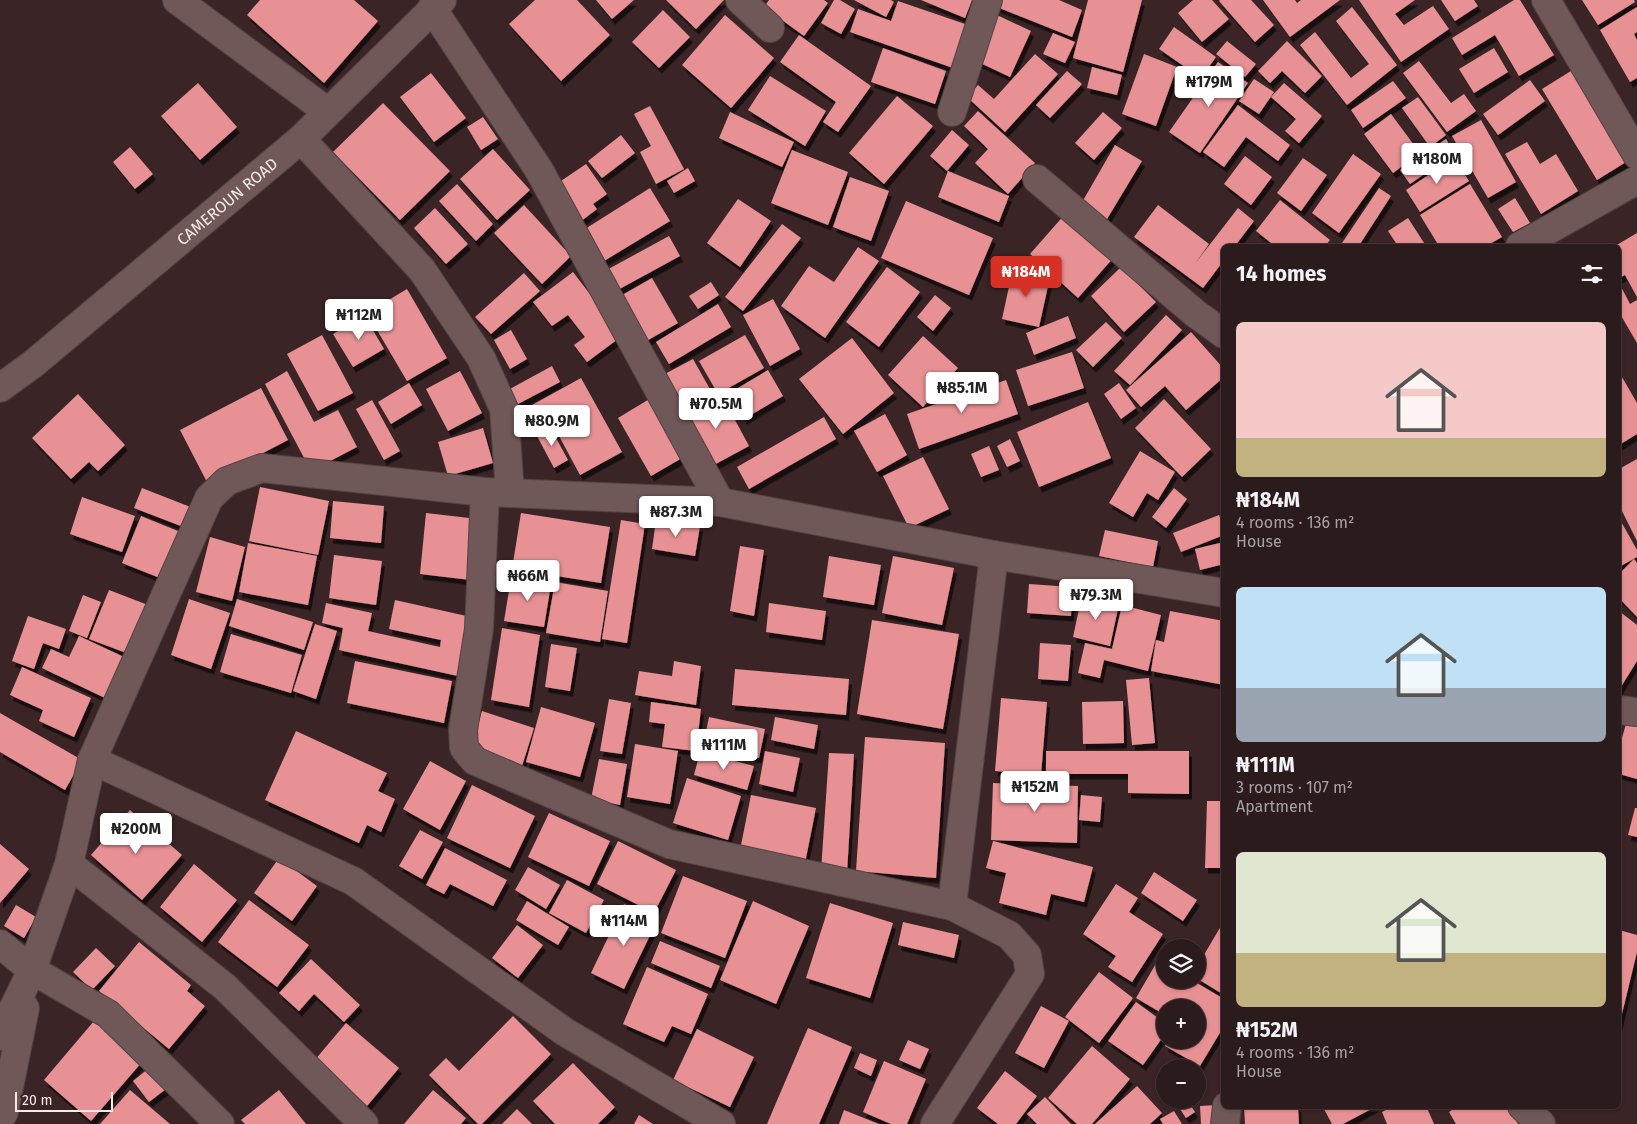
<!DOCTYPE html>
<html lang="en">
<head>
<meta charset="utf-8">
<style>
  :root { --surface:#2c1b1c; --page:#382829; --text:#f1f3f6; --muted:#a6a1a3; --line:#48393b; --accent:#d93025 }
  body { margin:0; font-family:"Fira Sans",sans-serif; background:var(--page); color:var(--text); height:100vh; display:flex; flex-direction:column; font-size:19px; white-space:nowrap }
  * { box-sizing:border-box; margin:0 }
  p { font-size:16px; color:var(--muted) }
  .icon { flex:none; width:28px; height:28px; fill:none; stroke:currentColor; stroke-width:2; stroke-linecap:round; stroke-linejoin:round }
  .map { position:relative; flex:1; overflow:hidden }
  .details { position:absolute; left:1221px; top:244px; width:400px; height:865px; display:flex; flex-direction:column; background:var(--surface); border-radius:8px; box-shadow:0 1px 4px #0004,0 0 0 1px var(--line) }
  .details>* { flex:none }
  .buttons { position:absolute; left:1156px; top:939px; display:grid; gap:10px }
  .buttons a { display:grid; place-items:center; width:50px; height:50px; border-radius:50%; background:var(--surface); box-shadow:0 1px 4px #0004,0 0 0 1px var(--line); font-size:25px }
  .scale { position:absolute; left:15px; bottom:12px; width:98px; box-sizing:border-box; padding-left:5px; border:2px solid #f9eaea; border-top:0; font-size:14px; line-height:18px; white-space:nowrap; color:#f9eaea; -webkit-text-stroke:4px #3a2425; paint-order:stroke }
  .price { position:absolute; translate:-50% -42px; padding:0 11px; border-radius:5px; background:#fff; color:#222; font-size:16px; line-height:32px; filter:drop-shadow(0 1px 2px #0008) }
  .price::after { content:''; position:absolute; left:50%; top:30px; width:15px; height:11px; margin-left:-8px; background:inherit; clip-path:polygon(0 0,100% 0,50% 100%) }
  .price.current { background:var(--accent); color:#fff }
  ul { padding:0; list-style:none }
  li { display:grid; align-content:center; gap:10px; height:265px; padding:0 15px }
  li span { display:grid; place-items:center; height:155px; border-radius:8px; color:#555 }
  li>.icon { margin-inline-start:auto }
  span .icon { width:90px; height:90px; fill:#fffc; stroke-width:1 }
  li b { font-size:21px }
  h2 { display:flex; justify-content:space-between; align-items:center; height:60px; padding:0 15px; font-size:21px }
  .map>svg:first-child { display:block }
  .building { fill:#e89194; filter:url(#shadow) }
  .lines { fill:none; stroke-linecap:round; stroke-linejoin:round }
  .minor-casing { stroke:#544243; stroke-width:30 }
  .minor { stroke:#705758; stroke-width:28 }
  .labels { text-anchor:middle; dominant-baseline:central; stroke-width:5; stroke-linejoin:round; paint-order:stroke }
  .street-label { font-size:16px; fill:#f9eaea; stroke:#3a2425 }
</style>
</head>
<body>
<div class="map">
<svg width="1637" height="1124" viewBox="0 0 1637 1124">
  <defs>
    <filter id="shadow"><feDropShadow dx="3" dy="5.5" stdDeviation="0" flood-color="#0009"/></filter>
  </defs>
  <rect width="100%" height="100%" fill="#3a2425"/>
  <g class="building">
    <path d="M260,0H354L378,21L324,83L247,15Z"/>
    <path d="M535,0H577L610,35L561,81L509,24Z"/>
    <path d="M596,0H634L612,19Z"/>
    <path d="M666,0H724L696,29Z"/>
    <path d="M769,0H824L828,3L804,36L764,7Z"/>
    <path d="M834,0H840L855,9L841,34L821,23Z"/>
    <path d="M854,0H891L894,2L886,17Z"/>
    <path d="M921,0H972L965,18Z"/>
    <path d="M1000,0H1059L1082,10L1072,37L997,7Z"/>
    <path d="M1088,0H1142L1123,72L1073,58Z"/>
    <path d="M1193,0H1212L1229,19L1202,42L1178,13Z"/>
    <path d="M1220,0H1251L1274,25L1255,42L1219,1Z"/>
    <path d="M1263,0H1295L1297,3L1301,0H1340L1290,37Z"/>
    <path d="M1359,0H1415L1395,14L1404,25L1433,6L1449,29L1401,62Z"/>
    <path d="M1441,0H1474L1478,6L1455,21Z"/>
    <path d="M1514,0H1520L1554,55L1519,76L1495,35L1462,55L1452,38Z"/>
    <path d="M1582,0H1634L1635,2L1598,25Z"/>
    <path d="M898,1L968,25L953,68L850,32L858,9L891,21Z"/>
    <path d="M1352,7L1397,65L1347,105L1300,45L1315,32L1351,78L1369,64L1336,21Z"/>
    <path d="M1637,7V32L1634,34L1637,40V78L1630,82L1600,30Z"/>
    <path d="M663,10L690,37L659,68L632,42Z"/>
    <path d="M725,15L774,58L731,108L682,65Z"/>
    <path d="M997,15L1031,31L1010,77L976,61Z"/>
    <path d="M1174,27L1216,57L1201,78L1159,49Z"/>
    <path d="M1053,33L1075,42L1065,63L1043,54Z"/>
    <path d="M799,35L871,86L838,132L823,122L836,102L780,62Z"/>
    <path d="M1227,41L1256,64L1245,77L1216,54Z"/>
    <path d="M1287,41L1322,76L1305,93L1282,71L1270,83L1258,71Z"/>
    <path d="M883,48L946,71L935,104L871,82Z"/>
    <path d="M1494,48L1508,72L1474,93L1459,69Z"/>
    <path d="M1035,54L1058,74L1005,132L967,97L978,85L994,99Z"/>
    <path d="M1144,54L1177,67L1156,126L1122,114Z"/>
    <path d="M1419,61L1451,103L1464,94L1476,111L1447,132L1403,73Z"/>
    <path d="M1218,62L1248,83L1200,153L1169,132Z"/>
    <path d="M1092,67L1122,75L1117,95L1087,88Z"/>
    <path d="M1067,71L1082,84L1050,118L1036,105Z"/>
    <path d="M1571,71L1626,162L1597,180L1542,89Z"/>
    <path d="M431,73L466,118L434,142L400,97Z"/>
    <path d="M770,76L826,111L805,146L748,110Z"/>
    <path d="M1254,79L1274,92L1259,114L1239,101Z"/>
    <path d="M1530,80L1545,101L1498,135L1483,114Z"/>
    <path d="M1393,81L1406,98L1363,128L1351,110Z"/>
    <path d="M198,83L237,127L200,160L161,116Z"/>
    <path d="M1284,83L1322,116L1299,143L1285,131L1296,119L1271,97Z"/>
    <path d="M897,96L933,126L884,184L849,153Z"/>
    <path d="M1418,97L1446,135L1430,147L1402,108Z"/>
    <path d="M383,103L450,171L400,220L333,152Z"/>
    <path d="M1238,105L1290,145L1278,161L1246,137L1224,167L1203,152Z"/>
    <path d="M650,106L684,169L656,184L640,152L651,146L634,114Z"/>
    <path d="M978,111L1035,163L1008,194L975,163L988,149L964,126Z"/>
    <path d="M730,112L794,142L782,167L719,138Z"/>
    <path d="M1103,112L1122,128L1094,160L1075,143Z"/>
    <path d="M1391,114L1420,153L1393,173L1364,134Z"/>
    <path d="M483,117L498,139L481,150L467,127Z"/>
    <path d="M1481,120L1516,182L1488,198L1452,136Z"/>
    <path d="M952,130L969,145L947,171L930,156Z"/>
    <path d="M621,135L635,153L602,178L588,161Z"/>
    <path d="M1446,139L1455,153L1410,184L1400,170Z"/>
    <path d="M1527,142L1540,164L1556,154L1578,191L1541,214L1505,154Z"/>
    <path d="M1115,145L1142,161L1107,219L1081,204Z"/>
    <path d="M130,147L153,174L135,189L113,162Z"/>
    <path d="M493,149L530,190L497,220L460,179Z"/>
    <path d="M792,150L848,172L828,225L771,203Z"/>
    <path d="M1353,154L1381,174L1339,233L1312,213Z"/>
    <path d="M1245,156L1272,177L1251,205L1224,184Z"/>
    <path d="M1303,158L1327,175L1301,211L1277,193Z"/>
    <path d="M1454,158L1469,181L1420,212L1406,190Z"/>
    <path d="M586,164L607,194L593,204L597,209L580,222L555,185Z"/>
    <path d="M688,168L695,181L674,193L667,181Z"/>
    <path d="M948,171L1009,196L999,222L938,197Z"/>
    <path d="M850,177L889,191L871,241L833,227Z"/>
    <path d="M457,184L493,224L476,241L439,201Z"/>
    <path d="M1470,184L1502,237L1486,246H1439L1420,215Z"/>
    <path d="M650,188L670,221L604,261L585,229Z"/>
    <path d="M1379,188L1391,196L1360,244L1363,246H1340Z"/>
    <path d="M1515,198L1530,223L1513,232L1498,209Z"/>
    <path d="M738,199L771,221L740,267L707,243Z"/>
    <path d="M1280,200L1330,240L1325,246H1275L1256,231Z"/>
    <path d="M906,201L993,238L969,295L881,258Z"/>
    <path d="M524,205L571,256L542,284L494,233Z"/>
    <path d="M1158,205L1209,244L1194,265L1238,208L1254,221L1235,246H1224V260L1203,288L1134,237Z"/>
    <path d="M435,208L468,244L446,264L414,228Z"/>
    <path d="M1066,213L1114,257L1078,298L1030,254Z"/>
    <path d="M1408,218L1426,246H1398L1388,231Z"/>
    <path d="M782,224L801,238L743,311L725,297Z"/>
    <path d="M1637,233V297L1625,275L1619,278V246H1615Z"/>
    <path d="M669,236L680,256L614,292L603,272Z"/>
    <path d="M858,247L879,261L825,338L781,306L809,266L834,282Z"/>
    <path d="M887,267L920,292L879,347L846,322Z"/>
    <path d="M1121,267L1156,302L1124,332L1091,296Z"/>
    <path d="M1013,268L1050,277L1039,327L1002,319Z"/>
    <path d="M573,272L622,336L587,362L574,345L585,337L568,315L552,326L533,302Z"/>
    <path d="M524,273L540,291L491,334L475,317Z"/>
    <path d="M652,278L678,323L643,343L617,298Z"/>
    <path d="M711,282L719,295L698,309L689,296Z"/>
    <path d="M1619,283L1630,304L1637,300V343L1619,312Z"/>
    <path d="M407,289L447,358L407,381L367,313Z"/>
    <path d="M935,295L951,308L933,331L917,317Z"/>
    <path d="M773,299L800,349L770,366L743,315Z"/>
    <path d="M718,304L731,327L669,364L656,342Z"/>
    <path d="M364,315L384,349L353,367L333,334Z"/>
    <path d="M1166,315L1182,330L1130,385L1114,371Z"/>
    <path d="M1068,316L1076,338L1034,355L1026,333Z"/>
    <path d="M1106,322L1122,338L1093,367L1076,350Z"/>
    <path d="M511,330L527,359L510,369L494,340Z"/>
    <path d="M1191,332L1224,369V377L1186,410L1165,386L1141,407L1126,390Z"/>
    <path d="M322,335L353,393L318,411L287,354Z"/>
    <path d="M745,335L764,368L718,394L699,361Z"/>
    <path d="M923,336L958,368L923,407L888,375Z"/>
    <path d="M852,338L894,393L843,434L799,379Z"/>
    <path d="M1072,352L1084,388L1028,406L1016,370Z"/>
    <path d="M693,359L711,391L679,408L661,376Z"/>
    <path d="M552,366L560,382L516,405L508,390Z"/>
    <path d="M768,370L783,396L744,419L728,394Z"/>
    <path d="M287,371L314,422L338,410L357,447L311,471L265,384Z"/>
    <path d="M460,371L482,413L448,431L426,389Z"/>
    <path d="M1619,372L1637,403V434L1619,445Z"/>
    <path d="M581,378L622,452L580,475L551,421L543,425L532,405Z"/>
    <path d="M1006,380L1018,414L919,449L907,414Z"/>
    <path d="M409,383L422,405L391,424L378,402Z"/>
    <path d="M1119,383L1136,408L1121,419L1104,394Z"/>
    <path d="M261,388L288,440L207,482L180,430Z"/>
    <path d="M78,394L125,445L98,471L89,462L71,479L32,438Z"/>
    <path d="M721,394L749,446L712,466L684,414Z"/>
    <path d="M656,395L689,454L651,476L618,418Z"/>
    <path d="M1164,399L1211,449L1182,477L1135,428Z"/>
    <path d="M372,400L400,451L384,460L356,409Z"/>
    <path d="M1088,402L1111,458L1039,487L1017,432Z"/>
    <path d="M885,414L907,455L877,472L854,431Z"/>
    <path d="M824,417L836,439L749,489L737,467Z"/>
    <path d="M550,427L568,460L554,468L536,434Z"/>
    <path d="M483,428L493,463L448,476L438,442Z"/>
    <path d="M1010,439L1020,461L1007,467L997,446Z"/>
    <path d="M989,446L999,470L981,477L971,454Z"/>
    <path d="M1140,451L1175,472L1158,500L1147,493L1133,517L1109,503Z"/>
    <path d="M923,457L949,509L909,528L883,476Z"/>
    <path d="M1637,459V541L1619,505V469Z"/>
    <path d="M260,487L329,501L318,555L249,541Z"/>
    <path d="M142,488L193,508L186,528L134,508Z"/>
    <path d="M1174,488L1187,499L1166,528L1152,517Z"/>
    <path d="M82,497L135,516L122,552L70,534Z"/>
    <path d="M333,501L384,506L381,543L330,538Z"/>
    <path d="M426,513L478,519L471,580L420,574Z"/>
    <path d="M521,513L610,527L601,583L512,569Z"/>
    <path d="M1219,515L1224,527V535L1181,552L1173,533Z"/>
    <path d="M141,516L183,533L165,580L122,563Z"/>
    <path d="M1619,518L1637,550V557L1619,567Z"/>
    <path d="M621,520L645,524L627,643L602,639Z"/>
    <path d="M656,520L700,526L695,556L652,549Z"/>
    <path d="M1105,530L1158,541L1153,567L1099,556Z"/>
    <path d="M210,537L245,547L232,601L196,592Z"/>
    <path d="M1224,542V564L1200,570L1195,549Z"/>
    <path d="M248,543L317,556L308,605L239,592Z"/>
    <path d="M740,546L764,550L754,616L730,611Z"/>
    <path d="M334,555L382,561L376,605L329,598Z"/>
    <path d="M829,556L881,565L874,605L823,597Z"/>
    <path d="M893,556L954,568L942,625L882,613Z"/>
    <path d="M1634,559L1637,563V617L1619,598V574Z"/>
    <path d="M511,578L551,584L544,627L504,621Z"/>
    <path d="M555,582L608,591L600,642L546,633Z"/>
    <path d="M1029,584L1072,587L1071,616L1027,613Z"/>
    <path d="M109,590L148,605L129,654L89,639Z"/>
    <path d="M83,595L101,602L87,638L69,631Z"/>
    <path d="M1082,595L1119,604L1110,646L1073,637Z"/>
    <path d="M189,599L230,613L211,669L171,655Z"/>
    <path d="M237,599L313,622L304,650L229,626Z"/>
    <path d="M395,600L471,617L458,676L339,650L343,628L322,623L326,603L372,613L368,631L440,647L441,640L389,629Z"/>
    <path d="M769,603L826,611L822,640L766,632Z"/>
    <path d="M1122,605L1161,615L1148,671L1104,660L1100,678L1078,673L1085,643L1112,649Z"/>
    <path d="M1170,611L1224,621V685L1151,671L1156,640L1164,642Z"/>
    <path d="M1619,611L1637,625V661L1619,690Z"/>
    <path d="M28,616L66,629L59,649L43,643L34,669L12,661Z"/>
    <path d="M872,620L959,634L943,729L857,714Z"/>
    <path d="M315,624L337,631L316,699L293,691Z"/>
    <path d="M502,628L540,635L529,707L491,700Z"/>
    <path d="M231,634L302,655L291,693L220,672Z"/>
    <path d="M79,636L124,657L105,698L42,668L51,649L69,657Z"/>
    <path d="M1040,643L1071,645L1068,681L1038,679Z"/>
    <path d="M551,644L577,648L570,691L545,687Z"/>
    <path d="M355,661L452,681L444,723L347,703Z"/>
    <path d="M674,661L701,666L696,705L635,695L639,671L672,676Z"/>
    <path d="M22,667L91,698L74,737L39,721L43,710L10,695Z"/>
    <path d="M735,669L849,679L846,715L732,705Z"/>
    <path d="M1149,678L1155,743L1132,745L1126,680Z"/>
    <path d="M1001,698L1047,702L1041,775L995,771Z"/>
    <path d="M609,699L631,703L622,754L600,751Z"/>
    <path d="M1123,701L1124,743L1083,744L1082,702Z"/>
    <path d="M651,702L701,709L696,751L662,747L665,724L649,722Z"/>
    <path d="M541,707L595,723L580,777L526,762Z"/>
    <path d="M482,711L534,728L522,766L471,750Z"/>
    <path d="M0,713L82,760L65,790L0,752Z"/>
    <path d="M709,717L765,729L759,758L703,746Z"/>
    <path d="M775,717L818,725L814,749L771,740Z"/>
    <path d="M1626,724L1637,727V779L1619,774V748Z"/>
    <path d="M296,731L387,773L378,791L395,799L381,832L367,825L359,843L265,800Z"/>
    <path d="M865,737L945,743L936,878L856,871Z"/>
    <path d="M635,744L678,751L670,804L627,797Z"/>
    <path d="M765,751L800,758L793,792L759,784Z"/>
    <path d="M1046,751H1189V794L1128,793V774H1046Z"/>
    <path d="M700,752L754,766L747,790L694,775Z"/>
    <path d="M829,753L854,754L847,873L821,871Z"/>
    <path d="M599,759L627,764L620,805L591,799Z"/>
    <path d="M430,761L466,781L440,830L403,809Z"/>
    <path d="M687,778L741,796L728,840L673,823Z"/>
    <path d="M993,783L1078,786L1077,843L991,840Z"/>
    <path d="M472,785L535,816L510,868L447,838Z"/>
    <path d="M751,795L816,808L805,863L740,850Z"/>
    <path d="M1081,795L1102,797L1100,822L1079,820Z"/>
    <path d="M1207,801H1224V868H1205Z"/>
    <path d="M1635,808H1637V837L1628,835Z"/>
    <path d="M130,810L182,855L142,900L91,855Z"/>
    <path d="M549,813L610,841L589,886L528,857Z"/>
    <path d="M420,830L443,842L422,879L399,866Z"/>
    <path d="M618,841L676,870L654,913L597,884Z"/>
    <path d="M993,841L1093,867L1084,902L1051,894L1046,915L999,903L1006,873L986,868Z"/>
    <path d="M0,844L29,869L0,903Z"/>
    <path d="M445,848L507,880L493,906L450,884L444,894L426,885Z"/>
    <path d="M279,858L317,886L292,921L254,893Z"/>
    <path d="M194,864L237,900L202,942L160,907Z"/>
    <path d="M528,867L560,885L546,909L515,890Z"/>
    <path d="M1154,872L1197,900L1183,921L1141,893Z"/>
    <path d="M683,876L747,901L725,958L661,933Z"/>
    <path d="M567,880L604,900L586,933L549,913Z"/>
    <path d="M1116,884L1138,898L1129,912L1163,934L1132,982L1108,967L1116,956L1083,934Z"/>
    <path d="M249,900L309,945L277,987L218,942Z"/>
    <path d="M527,901L569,927L558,945L516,920Z"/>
    <path d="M753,901L809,926L776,1004L720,980Z"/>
    <path d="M830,903L893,923L870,998L806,978Z"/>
    <path d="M624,904L657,921L624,989L591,973Z"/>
    <path d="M16,905L36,917L24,938L4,926Z"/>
    <path d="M903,922L959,935L954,958L898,945Z"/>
    <path d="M517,925L543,945L518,978L492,958Z"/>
    <path d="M1221,926L1224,928V995L1198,979V965Z"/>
    <path d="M1619,930L1637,935V952L1619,1026Z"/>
    <path d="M660,941L720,966L711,988L651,963Z"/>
    <path d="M139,942L191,985L187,991L205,1006L169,1049L99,991Z"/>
    <path d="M96,948L115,966L92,990L73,972Z"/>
    <path d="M311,959L360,1005L344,1022L314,994L299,1011L279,993Z"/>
    <path d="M1158,960L1165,964V980H1192L1224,999V1026L1200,1066L1165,1046L1168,1040H1198V1008H1165V1015L1136,998Z"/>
    <path d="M647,967L708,994L691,1034L672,1026L664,1042L623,1024Z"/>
    <path d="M1099,972L1133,998L1099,1043L1065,1017Z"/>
    <path d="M1136,1002L1165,1023V1034L1143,1065L1108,1041Z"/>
    <path d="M1041,1006L1069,1021L1044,1068L1015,1053Z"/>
    <path d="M513,1016L551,1054L482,1124H478L429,1075L446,1058L459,1071Z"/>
    <path d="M94,1021L142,1062L91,1121L44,1080Z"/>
    <path d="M346,1023L399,1068L367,1106L314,1061Z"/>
    <path d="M808,1028L852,1047L819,1124H767Z"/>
    <path d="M697,1029L754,1057L730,1107L673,1080Z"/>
    <path d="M908,1040L929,1049L920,1069L899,1060Z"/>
    <path d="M1092,1046L1130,1079L1092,1124H1077L1048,1098Z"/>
    <path d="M860,1053L877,1060L871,1076L854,1068Z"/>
    <path d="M884,1061L926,1079L907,1124H891L863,1112Z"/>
    <path d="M573,1063L615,1107L598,1124H555L533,1101Z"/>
    <path d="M149,1068L166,1089L149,1102L133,1081Z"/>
    <path d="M1005,1071L1037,1096L1016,1124H998L977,1108Z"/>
    <path d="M1137,1086L1162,1113L1150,1124H1095Z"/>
    <path d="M130,1090L170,1124H100Z"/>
    <path d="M279,1090L306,1124H245L241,1120Z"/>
    <path d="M433,1090L466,1118L461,1124H404Z"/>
    <path d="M1045,1097L1071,1124H1037L1027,1114Z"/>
    <path d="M1189,1103L1195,1112L1186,1118L1180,1109Z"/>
    <path d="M1218,1105L1219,1124H1201L1200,1106Z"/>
    <path d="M1244,1106H1298L1299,1124H1245Z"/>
    <path d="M1330,1106H1377L1343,1124H1332L1324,1109Z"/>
    <path d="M1393,1106H1426L1434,1124H1387L1382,1112Z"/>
    <path d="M1458,1106H1508L1518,1124H1456L1449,1112Z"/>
    <path d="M517,1109L532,1124H502Z"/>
    <path d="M844,1110L879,1124H839Z"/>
    <path d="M1174,1111L1182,1124H1163L1160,1119Z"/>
    <path d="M639,1115L653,1124H634Z"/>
  </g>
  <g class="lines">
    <defs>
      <g id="minor">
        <path d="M177,0L328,112"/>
        <path d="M740,0L770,28"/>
        <path d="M1546,0L1637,155"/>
        <path d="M432,8L539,170L720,502"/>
        <path d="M952,112L988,0"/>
        <path d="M301,139L422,270L481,358L504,409L510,493"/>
        <path d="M1037,179L1196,314L1224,334"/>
        <path d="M1520,246L1637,180"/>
        <path id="s1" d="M0,388L33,364L301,139L442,0"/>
        <path d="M485,492L479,629L463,730L464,748L475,761L669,844L952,906"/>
        <path d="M1619,710L1637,712"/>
        <path d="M92,760L353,881L565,1032L721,1124"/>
        <path d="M69,864L225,987L364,1124"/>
        <path d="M0,944L32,970L108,1014L220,1124"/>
        <path d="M0,1036L32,970L69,864L92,760L209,498L227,481L262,468L485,492L720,502L994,555L1224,593"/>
        <path d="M1522,1106L1541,1124"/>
        <path d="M0,1119L4,1112L25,1008"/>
        <path d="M935,1124L1030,974L1027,955L1009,935L952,906L994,555"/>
        <path d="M1225,1124L1227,1106"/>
      </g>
    </defs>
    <use href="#minor" class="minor-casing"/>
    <use href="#minor" class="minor"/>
  </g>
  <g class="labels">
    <g class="street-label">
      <text stroke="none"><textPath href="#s1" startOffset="294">CAMEROUN ROAD</textPath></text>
    </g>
  </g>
</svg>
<div class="buttons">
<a><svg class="icon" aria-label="layers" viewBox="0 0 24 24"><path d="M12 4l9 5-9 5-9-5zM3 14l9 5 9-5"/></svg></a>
<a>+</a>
<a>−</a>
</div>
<div class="scale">20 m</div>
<b class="price" style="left:1209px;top:108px">₦179M</b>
<b class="price" style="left:1437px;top:185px">₦180M</b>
<b class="price current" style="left:1026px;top:298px">₦184M</b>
<b class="price" style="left:359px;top:341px">₦112M</b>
<b class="price" style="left:962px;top:414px">₦85.1M</b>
<b class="price" style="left:716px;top:430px">₦70.5M</b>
<b class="price" style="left:552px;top:447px">₦80.9M</b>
<b class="price" style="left:676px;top:538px">₦87.3M</b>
<b class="price" style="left:528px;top:602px">₦66M</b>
<b class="price" style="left:1096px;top:621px">₦79.3M</b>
<b class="price" style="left:724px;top:771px">₦111M</b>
<b class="price" style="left:1035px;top:813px">₦152M</b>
<b class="price" style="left:136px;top:855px">₦200M</b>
<b class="price" style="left:624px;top:947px">₦114M</b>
<section class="details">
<h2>14 homes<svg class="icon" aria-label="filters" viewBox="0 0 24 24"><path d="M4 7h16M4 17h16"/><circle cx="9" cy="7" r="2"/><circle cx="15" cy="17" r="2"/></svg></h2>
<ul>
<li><span style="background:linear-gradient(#f6c9c9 75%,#c2b280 0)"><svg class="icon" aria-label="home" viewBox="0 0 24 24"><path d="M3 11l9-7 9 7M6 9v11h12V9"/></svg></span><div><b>₦184M</b><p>4 rooms · 136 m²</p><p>House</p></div></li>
<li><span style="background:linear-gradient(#bfe0f5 65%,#9aa5b1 0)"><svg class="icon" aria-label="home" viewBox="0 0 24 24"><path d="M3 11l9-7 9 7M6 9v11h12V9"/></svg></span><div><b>₦111M</b><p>3 rooms · 107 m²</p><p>Apartment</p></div></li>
<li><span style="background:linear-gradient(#dfe7d0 65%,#c2b280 0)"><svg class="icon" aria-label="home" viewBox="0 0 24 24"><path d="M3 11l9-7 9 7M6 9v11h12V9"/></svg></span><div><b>₦152M</b><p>4 rooms · 136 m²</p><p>House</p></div></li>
</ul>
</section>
</div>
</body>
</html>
